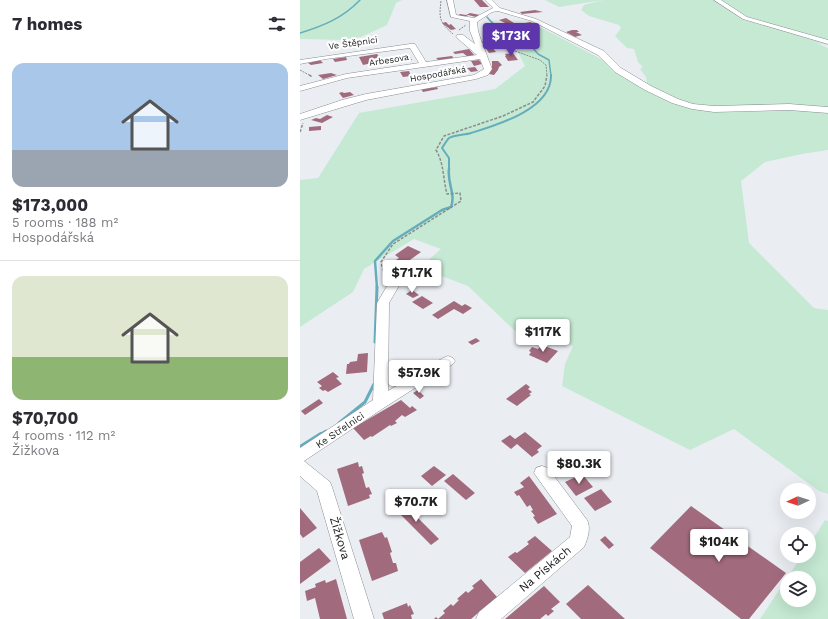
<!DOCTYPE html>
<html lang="en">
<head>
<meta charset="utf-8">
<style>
  :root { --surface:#fff; --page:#f7f7f7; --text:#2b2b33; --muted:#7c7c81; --line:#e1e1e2; --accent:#5d36ae }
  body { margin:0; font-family:"Work Sans",sans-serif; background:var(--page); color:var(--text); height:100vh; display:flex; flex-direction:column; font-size:15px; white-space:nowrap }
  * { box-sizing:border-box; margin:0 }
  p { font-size:13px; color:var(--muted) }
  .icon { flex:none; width:22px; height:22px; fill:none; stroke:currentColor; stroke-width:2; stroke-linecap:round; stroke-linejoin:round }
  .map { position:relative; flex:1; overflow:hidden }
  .drawer { display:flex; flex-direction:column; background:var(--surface); width:300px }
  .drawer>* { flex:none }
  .needle { width:26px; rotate:266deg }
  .controls { position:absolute; left:480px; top:483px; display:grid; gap:8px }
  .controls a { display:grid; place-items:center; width:36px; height:36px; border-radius:50%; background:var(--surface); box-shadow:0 4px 16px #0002; font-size:20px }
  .price { position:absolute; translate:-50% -34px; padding:0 9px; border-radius:4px; background:#fff; color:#222; font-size:13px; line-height:26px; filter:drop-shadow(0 1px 2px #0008) }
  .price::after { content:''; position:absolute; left:50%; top:24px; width:12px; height:9px; margin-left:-6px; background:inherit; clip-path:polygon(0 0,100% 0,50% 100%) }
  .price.active { background:var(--accent); color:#fff }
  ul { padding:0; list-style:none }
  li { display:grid; align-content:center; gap:8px; height:212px; padding:0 12px }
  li+li { border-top:1px solid var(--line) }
  li span { display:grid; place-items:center; height:124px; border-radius:12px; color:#555 }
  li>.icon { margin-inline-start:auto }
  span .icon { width:72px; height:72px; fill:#fffc; stroke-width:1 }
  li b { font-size:17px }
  h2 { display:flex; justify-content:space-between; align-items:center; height:48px; padding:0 12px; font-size:17px }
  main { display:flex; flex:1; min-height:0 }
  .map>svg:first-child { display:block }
  .green { fill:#c5e9d3 }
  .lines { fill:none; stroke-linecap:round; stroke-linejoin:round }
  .stream-far4 { stroke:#66adbb; stroke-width:1.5 }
  .stream-far3 { stroke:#66adbb; stroke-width:2 }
  .stream-far2 { stroke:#66adbb; stroke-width:2.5 }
  .stream-far1 { stroke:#66adbb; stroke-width:3 }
  .stream { stroke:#66adbb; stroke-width:4 }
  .building { fill:#a26b7d }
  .minor-casing { stroke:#898d91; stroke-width:1 }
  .path-far1 { stroke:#8a8c90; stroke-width:1; stroke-dasharray:2 1; stroke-linecap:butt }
  .path { stroke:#8a8c90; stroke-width:1.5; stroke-dasharray:3 1.5; stroke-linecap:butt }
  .minor { fill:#fff; fill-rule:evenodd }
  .labels { text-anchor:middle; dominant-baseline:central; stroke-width:4; stroke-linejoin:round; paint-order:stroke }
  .far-street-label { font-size:9px; fill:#202123; stroke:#fff }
  .street-label { font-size:10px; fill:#202123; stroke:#fff }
  .near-street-label { font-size:12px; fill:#202123; stroke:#fff }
</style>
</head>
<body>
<main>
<section class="drawer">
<h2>7 homes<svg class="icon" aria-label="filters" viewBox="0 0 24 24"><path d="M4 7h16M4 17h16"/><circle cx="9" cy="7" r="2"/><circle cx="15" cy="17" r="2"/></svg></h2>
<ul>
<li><span style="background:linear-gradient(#a9c7e8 70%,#9aa5b1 0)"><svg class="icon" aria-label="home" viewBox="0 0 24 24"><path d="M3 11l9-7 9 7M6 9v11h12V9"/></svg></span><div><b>$173,000</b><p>5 rooms · 188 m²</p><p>Hospodářská</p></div></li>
<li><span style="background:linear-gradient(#dfe7d0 65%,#8fb573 0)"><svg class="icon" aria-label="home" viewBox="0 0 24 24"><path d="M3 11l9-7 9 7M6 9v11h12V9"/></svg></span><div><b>$70,700</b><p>4 rooms · 112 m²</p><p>Žižkova</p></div></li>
</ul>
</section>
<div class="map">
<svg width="528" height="619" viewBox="0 0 528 619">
  <rect width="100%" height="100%" fill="#eaeef3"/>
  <g class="green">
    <path d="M0,0H102L96,3L87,25L61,37L43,40L0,39Z"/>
    <path d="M245,0H528V45L516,43L528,48V150L502,154L465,162L441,181L449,243L514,308L528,310V494L519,491L434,429L390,450L262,386L265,364L273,346L253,336L215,331L168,286L147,278L118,269L141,249L114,239L64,269L53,292L0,327V180L18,178L59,113L195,89L225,66L209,35L240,27L347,83L346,77L340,69L343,67L338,62L334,49L327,48L315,36L321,28L319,25L289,16L281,10L284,5L303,0L259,7Z"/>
    <path d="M525,520L528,521V619H460L487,578V600H509V578H487L502,556H509V545Z"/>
  </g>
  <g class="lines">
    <g class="stream-far4">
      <path d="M187,17C202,37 224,28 237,41L232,47L238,54L249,60L251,76"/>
      <path d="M0,33C23,26 43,18 60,0"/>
    </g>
    <path class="stream-far3" d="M149,170V158L142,148C144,145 147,140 149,138C154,135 165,135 171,133C197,125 252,109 251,75"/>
    <path class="stream-far2" d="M77,288L75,261L93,241L142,210L151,207C156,194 147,183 149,169"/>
    <g class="stream-far1">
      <path d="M75,342L77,287"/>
      <path d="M39,423L65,402L74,384"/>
      <path d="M19,435L26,431"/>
    </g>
    <path class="stream" d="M0,447L21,434"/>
  </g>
  <g class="building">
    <path d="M174,0H182L189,7H180Z"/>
    <path d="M235,10L243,12L222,14L220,12Z"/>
    <path d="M170,13L180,15L176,17L168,15L165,17L157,16L160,14L166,15Z"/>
    <path d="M206,18L214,23L207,24L199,20Z"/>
    <path d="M146,22L149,25L151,24L156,29L151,30L142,23Z"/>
    <path d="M230,22L236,24L226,27L220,24Z"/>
    <path d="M272,30H277L279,32H276L282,35L275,37L266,32Z"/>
    <path d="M196,39L198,42L184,44L181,42Z"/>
    <path d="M185,47H192L196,52L189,53Z"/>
    <path d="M169,49L175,56L168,57L163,53L155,54L153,52Z"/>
    <path d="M213,53L218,60L208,61L205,56H206L205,54Z"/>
    <path d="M77,54L80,58L69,59L72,63L63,65L59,57Z"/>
    <path d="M152,56L154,59L139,61L136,58Z"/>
    <path d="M46,57L47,60L35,62L33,59Z"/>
    <path d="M101,57L102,59L110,57L112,60L96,63L93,58Z"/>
    <path d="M20,60L23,63L11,65L8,63Z"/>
    <path d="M179,60L182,64L174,66L171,61Z"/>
    <path d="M192,61H198L202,65L199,67L198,70L194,75L189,74L190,70H195H192Z"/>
    <path d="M175,67L178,71L171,72L167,68Z"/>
    <path d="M109,71L111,76L103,77L100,72Z"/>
    <path d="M130,72L133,76L119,79L117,76Z"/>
    <path d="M31,73L37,75L23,79L18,75Z"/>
    <path d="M137,87L138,89L123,92L121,89Z"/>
    <path d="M42,92L44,93L50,92L54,95L43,98L39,93Z"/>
    <path d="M27,115L33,117L22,123L11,120L16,118L20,119Z"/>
    <path d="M21,126V130L9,131V127Z"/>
    <path d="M108,246L121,252L103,265L94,261L99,258L95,255Z"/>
    <path d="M112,290L119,295L113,298L106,294Z"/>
    <path d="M122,296L133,303L123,309L112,302Z"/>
    <path d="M154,301L162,306L165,304L172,308L163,314L154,309L138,319L132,315Z"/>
    <path d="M176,338L180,341L172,345L168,342Z"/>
    <path d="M242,345L258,351L247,363L229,355L231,352L229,351L232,347L238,349Z"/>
    <path d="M68,353L67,372L46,374L47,364H49L50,362L57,361L58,354Z"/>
    <path d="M33,372L39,377L36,378L42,384L28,392L25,390L23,391L19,388L22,386L17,382Z"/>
    <path d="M226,384L230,387L228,389L232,392L229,394L231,395L217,406L206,399Z"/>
    <path d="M118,390L124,396L120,399L113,393Z"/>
    <path d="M19,399L23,403L5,415L1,411Z"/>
    <path d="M101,400L110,408L112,406L117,410L105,417L102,415L95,421L97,423L91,426L90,425L72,437L71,436L64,440L53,428Z"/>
    <path d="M225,432L242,446L237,450L239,452L232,457L217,444L211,449L201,441L210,435L215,439Z"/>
    <path d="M58,462L59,467L62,466L64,473L62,474L66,488L69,487L72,494L69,495L70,498L48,506L37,469Z"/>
    <path d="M134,466L146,475L132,486L121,476Z"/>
    <path d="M153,474L175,493L166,500L144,481Z"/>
    <path d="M282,474L293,487L276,496L265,482Z"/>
    <path d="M229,476L257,514L238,524L233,517L235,516L231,511L233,510L230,505L227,507L219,495L217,496L214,492L224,487L220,483Z"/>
    <path d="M301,489L312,502L295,511L284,498Z"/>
    <path d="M100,501L107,509H109L139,539L131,545L92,506Z"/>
    <path d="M391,506L486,573L449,619H441L350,548Z"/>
    <path d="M0,508L17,528L3,538L0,534Z"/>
    <path d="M82,532L85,538L87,537L92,552L90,553L93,563H96L98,571L72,581L59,540Z"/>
    <path d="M235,536L252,551L225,573L208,557L215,552L217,553L229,544L227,542Z"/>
    <path d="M305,536L314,545L309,549L300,540Z"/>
    <path d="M19,548L31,561L0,584V562Z"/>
    <path d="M36,579L47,619H20L15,598L7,601L5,591L16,587L15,584L25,580L26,583Z"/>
    <path d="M181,579L197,597L171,619H134L136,617L138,619L145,613L143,611L151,604L153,606L159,600L157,599L166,591L168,593L174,588L172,586Z"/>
    <path d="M288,585L325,619H281L266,604Z"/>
    <path d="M244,586L260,602L251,609L254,611L248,616L246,614L240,619H205Z"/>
    <path d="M107,603L108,607L110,605L114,614L111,615L112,619H84L82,613Z"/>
  </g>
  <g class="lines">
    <defs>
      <g id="minor">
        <path d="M147,0H153L156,15L174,18L193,8L185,0H192L200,8L236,19L304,51L321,68L351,86L378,99L393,104L414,106L489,104L528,107V113L489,110L414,112L392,109L372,103L345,90L315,72L298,55L232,21L198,11L192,12L177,22L178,31L182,43L193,44L197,46L193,48H184L192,69L188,75L176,79L66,100L0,120V114L42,100L66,94L174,75L184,69L180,59L47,78L0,91V86L46,74L119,63L110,48L26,59L0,64V60L110,44H115L126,62L177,55L156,37L157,35H163L175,44L170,31V21L151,17Z"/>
        <path d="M414,0H421L447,17L528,40V44L443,19Z"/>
        <path d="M94,280L98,281L100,284L89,303L88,391L143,358L148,356L153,358L155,361L153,364L85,407L4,461L30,482L32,487L74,619H54L17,491L0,476V448L73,400L77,303L90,281Z"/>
        <path d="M242,466L248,468L287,520C291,528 288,538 284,547L201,619H176L179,612L270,537L272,526L234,473L236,468Z"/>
      </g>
    </defs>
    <use href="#minor" class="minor-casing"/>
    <g class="path-far1">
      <path d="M141,1C139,18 139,22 153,34"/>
      <path d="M159,30L166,25"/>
      <path d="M201,46L240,60L246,65L247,76"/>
      <path d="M0,70L11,76"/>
    </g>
    <g class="path">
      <path d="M9,75L13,77"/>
      <path d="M0,132L3,123"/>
      <path d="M85,280L81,262L93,244L161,201L160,193L147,194C143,179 144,163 136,150L144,136L203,116L233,102L245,86L247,75"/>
    </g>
    <use href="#minor" class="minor"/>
  </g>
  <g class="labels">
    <g class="far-street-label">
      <text transform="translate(53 43) rotate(-8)">Ve Štěpnici</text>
      <text transform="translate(89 60) rotate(-9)">Arbesova</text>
      <text transform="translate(138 74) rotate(-10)">Hospodářská</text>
    </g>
    <g class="street-label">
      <text transform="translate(40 430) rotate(-34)">Ke Střelnici</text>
    </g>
    <g class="near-street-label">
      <text transform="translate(40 538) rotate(73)">Žižkova</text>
      <text transform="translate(245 569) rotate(-40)">Na Pískách</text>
    </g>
  </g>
</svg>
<div class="controls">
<a><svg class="needle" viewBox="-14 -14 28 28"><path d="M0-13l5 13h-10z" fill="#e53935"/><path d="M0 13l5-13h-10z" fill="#7c7c81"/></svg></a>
<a><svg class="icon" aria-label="locate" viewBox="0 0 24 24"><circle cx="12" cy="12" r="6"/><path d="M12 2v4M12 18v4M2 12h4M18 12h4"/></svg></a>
<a><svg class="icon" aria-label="layers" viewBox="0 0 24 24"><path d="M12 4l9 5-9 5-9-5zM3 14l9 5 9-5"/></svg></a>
</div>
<b class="price active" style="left:211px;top:57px">$173K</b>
<b class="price" style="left:112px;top:294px">$71.7K</b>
<b class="price" style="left:243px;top:353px">$117K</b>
<b class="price" style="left:119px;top:394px">$57.9K</b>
<b class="price" style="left:279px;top:485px">$80.3K</b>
<b class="price" style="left:116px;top:523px">$70.7K</b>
<b class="price" style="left:419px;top:563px">$104K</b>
</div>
</main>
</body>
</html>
